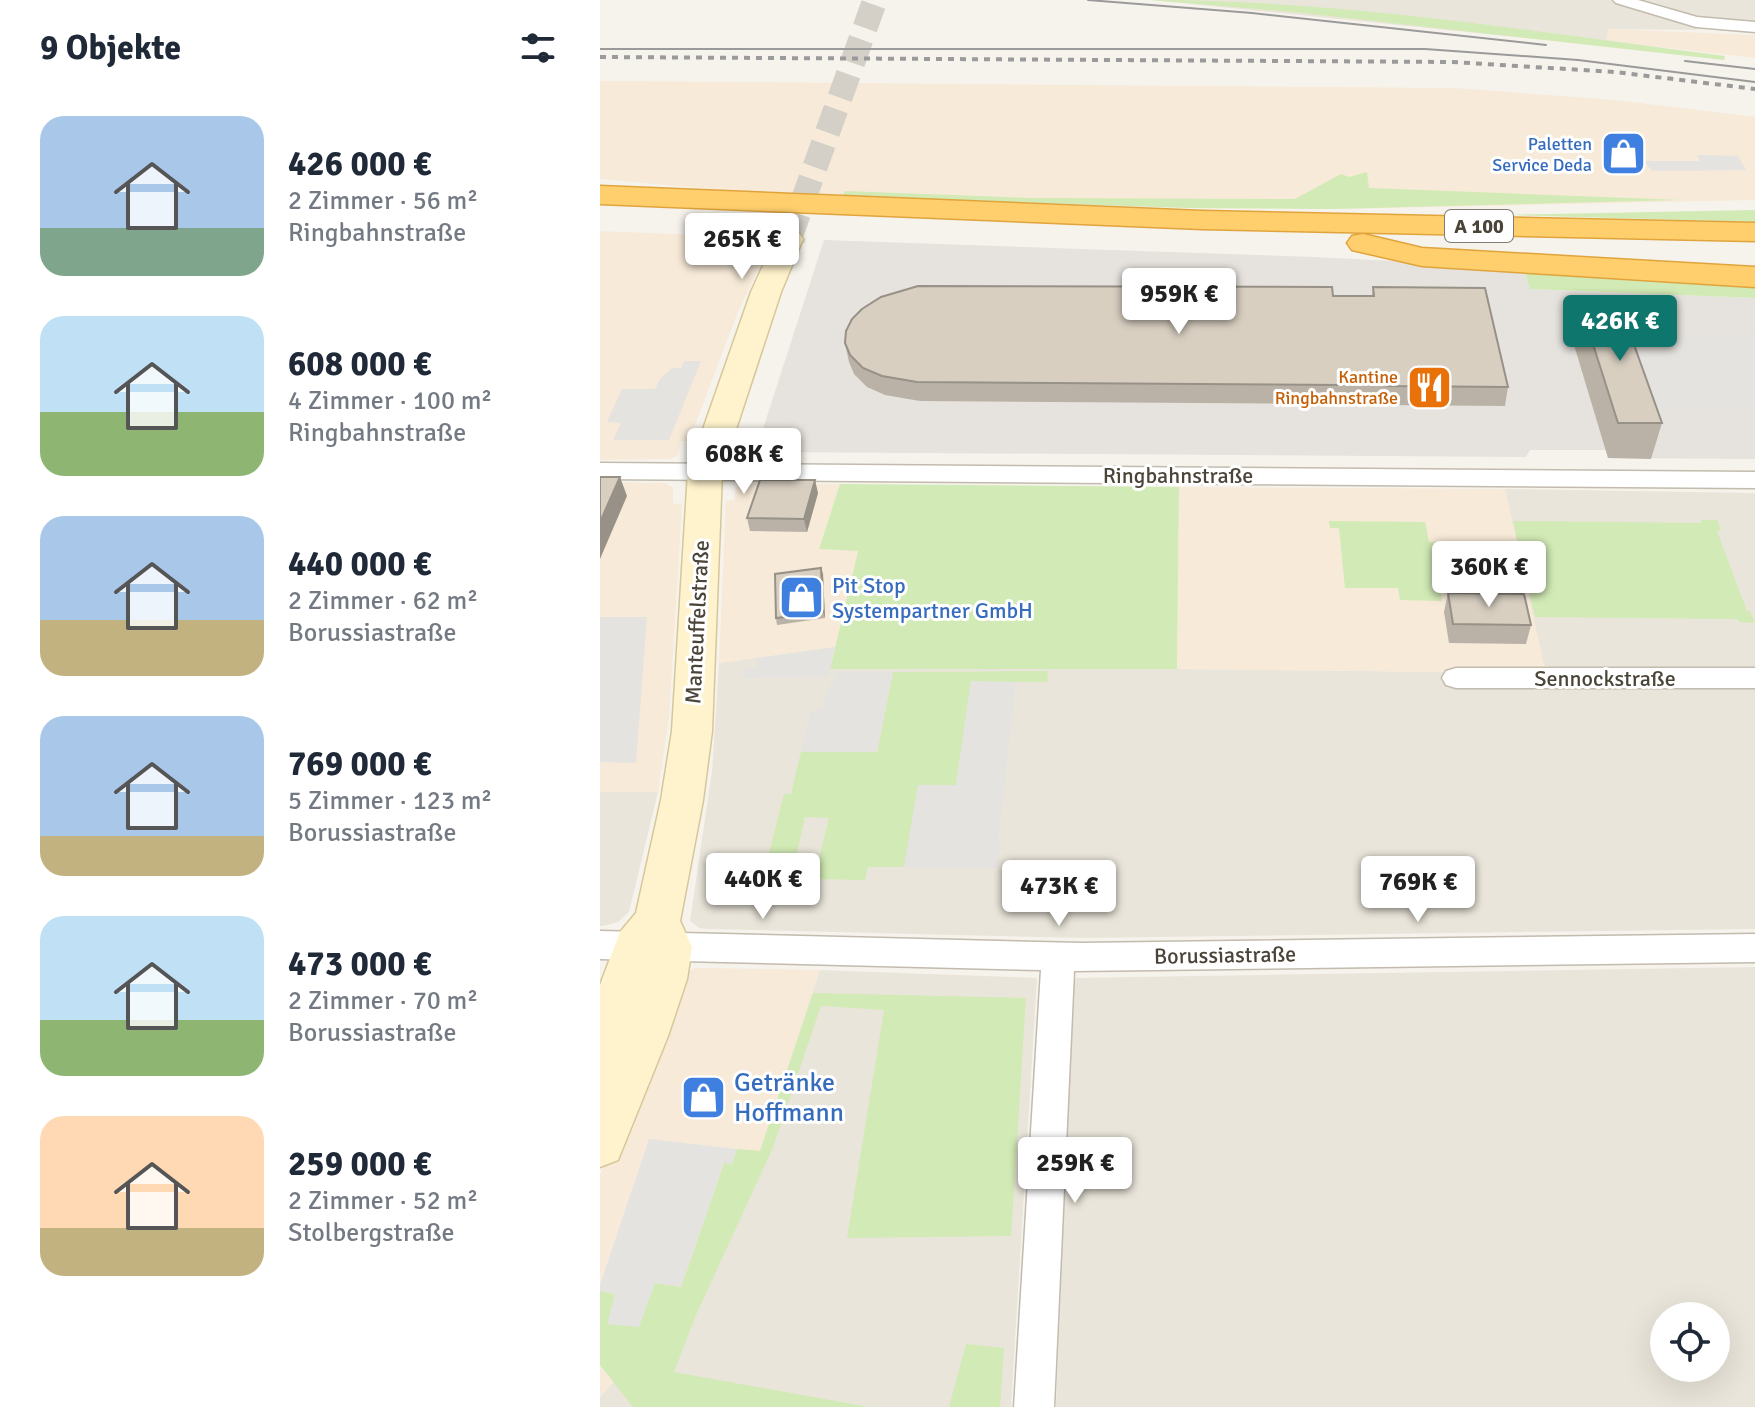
<!DOCTYPE html>
<html lang="de">
<head>
<meta charset="utf-8">
<style>
  :root { --surface:#fff; --page:#f6f6f7; --text:#1f2937; --muted:#747a83; --accent:#0f766e }
  body { margin:0; font-family:Signika,sans-serif; background:var(--page); color:var(--text); height:100vh; display:flex; flex-direction:column; font-size:30px; white-space:nowrap }
  * { box-sizing:border-box; margin:0 }
  p { font-size:26px; color:var(--muted) }
  .icon { flex:none; width:44px; height:44px; fill:none; stroke:currentColor; stroke-width:2; stroke-linecap:round; stroke-linejoin:round }
  .map { position:relative; flex:1; overflow:hidden }
  .sheet { display:flex; flex-direction:column; background:var(--surface); width:600px }
  .sheet>* { flex:none }
  .tools { position:absolute; left:1050px; top:1302px; display:grid; gap:16px }
  .tools a { display:grid; place-items:center; width:80px; height:80px; border-radius:50%; background:var(--surface); box-shadow:0 8px 32px #0002; font-size:40px }
  .price { position:absolute; translate:-50% -68px; padding:0 18px; border-radius:8px; background:#fff; color:#222; font-size:26px; line-height:52px; filter:drop-shadow(0 2px 4px #0008) }
  .price::after { content:''; position:absolute; left:50%; top:48px; width:24px; height:18px; margin-left:-12px; background:inherit; clip-path:polygon(0 0,100% 0,50% 100%) }
  .price.selected { background:var(--accent); color:#fff }
  ul { padding:0; list-style:none }
  li { display:flex; align-items:center; gap:24px; height:200px; padding:0 40px }
  li span { display:grid; place-items:center; flex:none; width:224px; height:160px; border-radius:24px; color:#555 }
  li>.icon { margin-inline-start:auto }
  span .icon { width:96px; height:96px; fill:#fffc; stroke-width:1 }
  li b { font-size:34px }
  h2 { display:flex; justify-content:space-between; align-items:center; height:96px; padding:0 40px; font-size:34px }
  main { display:flex; flex:1; min-height:0 }
  .map>svg:first-child { display:block }
  .residential { fill:#eae5da; fill-rule:evenodd }
  .commercial { fill:#f7ead8 }
  .industrial { fill:#e6e2dd }
  .green { fill:#d2eab5 }
  .parking { fill:#e5e3e0 }
  .lines { fill:none; stroke-linecap:round; stroke-linejoin:round }
  .secondary-tunnel-far1 { stroke:#d4d0c8; stroke-width:25; stroke-dasharray:25 12; stroke-linecap:butt }
  .secondary-tunnel { stroke:#d4d0c8; stroke-width:32; stroke-dasharray:32 16; stroke-linecap:butt }
  .minor-casing { stroke:#c2bbae; stroke-width:3 }
  .secondary-casing { stroke:#d6c79b; stroke-width:3 }
  .motorway-casing { stroke:#e0a43c; stroke-width:3 }
  .minor { fill:#fff; fill-rule:evenodd }
  .secondary { fill:#fff3cd; fill-rule:evenodd }
  .motorway { fill:#ffcf6e; fill-rule:evenodd }
  .tram { stroke:#9a9a9a; stroke-width:2 }
  .rail { stroke:#9a9a9a; stroke-width:4; stroke-dasharray:6 6; stroke-linecap:butt }
  .wall { fill:#bab2a6 }
  .shaded-wall { fill:#979187 }
  .building { fill:#d8cfc1; stroke:#979187; stroke-width:2 }
  .labels { text-anchor:middle; dominant-baseline:central; stroke-width:6; stroke-linejoin:round; paint-order:stroke }
  .far-shop-label { font-size:18px; fill:#366cbe; stroke:#fff; text-anchor:end }
  .far-food-label { font-size:18px; fill:#c56008; stroke:#fff; text-anchor:end }
  .shield { fill:#fff; stroke:#817c74; stroke-width:2 }
  .shield-label { font-size:20px; font-weight:bold; fill:#4b4439 }
  .street-label { font-size:22px; fill:#4b4439; stroke:#fff }
  .shop-label { font-size:22px; fill:#366cbe; stroke:#fff; text-anchor:start }
  .near-shop-label { font-size:26px; fill:#366cbe; stroke:#fff; text-anchor:start }
</style>
</head>
<body>
<main>
<section class="sheet">
<h2>9 Objekte<svg class="icon" aria-label="filters" viewBox="0 0 24 24"><path d="M4 7h16M4 17h16"/><circle cx="9" cy="7" r="2"/><circle cx="15" cy="17" r="2"/></svg></h2>
<ul>
<li><span style="background:linear-gradient(#a9c7e8 70%,#7fa58c 0)"><svg class="icon" aria-label="home" viewBox="0 0 24 24"><path d="M3 11l9-7 9 7M6 9v11h12V9"/></svg></span><div><b>426 000 €</b><p>2 Zimmer · 56 m²</p><p>Ringbahnstraße</p></div></li>
<li><span style="background:linear-gradient(#bfe0f5 60%,#8fb573 0)"><svg class="icon" aria-label="home" viewBox="0 0 24 24"><path d="M3 11l9-7 9 7M6 9v11h12V9"/></svg></span><div><b>608 000 €</b><p>4 Zimmer · 100 m²</p><p>Ringbahnstraße</p></div></li>
<li><span style="background:linear-gradient(#a9c7e8 65%,#c2b280 0)"><svg class="icon" aria-label="home" viewBox="0 0 24 24"><path d="M3 11l9-7 9 7M6 9v11h12V9"/></svg></span><div><b>440 000 €</b><p>2 Zimmer · 62 m²</p><p>Borussiastraße</p></div></li>
<li><span style="background:linear-gradient(#a9c7e8 75%,#c2b280 0)"><svg class="icon" aria-label="home" viewBox="0 0 24 24"><path d="M3 11l9-7 9 7M6 9v11h12V9"/></svg></span><div><b>769 000 €</b><p>5 Zimmer · 123 m²</p><p>Borussiastraße</p></div></li>
<li><span style="background:linear-gradient(#bfe0f5 65%,#8fb573 0)"><svg class="icon" aria-label="home" viewBox="0 0 24 24"><path d="M3 11l9-7 9 7M6 9v11h12V9"/></svg></span><div><b>473 000 €</b><p>2 Zimmer · 70 m²</p><p>Borussiastraße</p></div></li>
<li><span style="background:linear-gradient(#ffd9b3 70%,#c2b280 0)"><svg class="icon" aria-label="home" viewBox="0 0 24 24"><path d="M3 11l9-7 9 7M6 9v11h12V9"/></svg></span><div><b>259 000 €</b><p>2 Zimmer · 52 m²</p><p>Stolbergstraße</p></div></li>
</ul>
</section>
<div class="map">
<svg width="1155" height="1407" viewBox="0 0 1155 1407">
  <rect width="100%" height="100%" fill="#f6f3ec"/>
  <g class="residential">
    <path d="M551,0H1009L1099,26L1095,30L1009,29L1006,46Z"/>
    <path d="M1034,0H1155V24L1102,19Z"/>
    <path d="M905,489L1155,493V929L482,938L107,929L99,928L90,921L112,771L119,663L235,647L230,669H577L945,673Z"/>
    <path d="M0,792H58L29,912L18,922L3,926H0Z"/>
    <path d="M1155,967V1407H456L473,982L476,978ZM1064,1316H1116V1368H1064Z"/>
    <path d="M220,970L437,978L411,1407H0V1397L101,1285Z"/>
  </g>
  <g class="commercial">
    <path d="M1008,29L1155,35V58L1006,41Z"/>
    <path d="M0,81L854,88L1015,100L1155,117V200L733,209L586,208L144,192L0,179Z"/>
    <path d="M0,231L173,238L137,314L89,441H81L78,455L71,459L0,460Z"/>
    <path d="M0,482L66,483L73,488V504L82,503L69,718L58,792H0Z"/>
    <path d="M145,484H240L219,549L258,550L235,647L119,663L126,501L134,500L136,488Z"/>
    <path d="M579,487L905,489L946,673L577,669Z"/>
    <path d="M97,968L220,970L160,1152L101,1285L0,1397V1291L15,1294L136,1149L49,1140L0,1285V1175L86,972Z"/>
  </g>
  <path class="industrial" d="M224,240L716,257L924,268L931,289L1155,298V459L1008,458L1006,450H930L926,457L172,452L159,441Z"/>
  <g class="green">
    <path d="M551,0C743,0 935,32 1125,56L1124,60L693,12Z"/>
    <path d="M767,172L769,188L1080,200L733,209L586,208L242,196L245,191L432,198L695,199L741,174L749,177Z"/>
    <path d="M1155,210V222L904,215Z"/>
    <path d="M924,268L1155,283V298L930,289Z"/>
    <path d="M240,484L579,487L577,669H230L258,551L219,549Z"/>
    <path d="M1101,520H1117L1121,530L1117,531L1147,611H1150L1155,623L1139,622L1137,619L935,617L913,521L1102,523Z"/>
    <path d="M729,521L825,522L829,542H893L882,550L834,551L842,601L800,600L798,588H745L739,528H730Z"/>
    <path d="M448,671L447,682H371L356,786H318L304,867H268L265,880L214,879L229,818L205,817L194,866L166,865L184,794H191L201,752H277L293,672Z"/>
    <path d="M213,993L426,998L411,1236L247,1238L284,1010L221,1006L172,1150L96,1315L74,1372L269,1407H33L0,1365V1291L15,1294L55,1283L81,1287L124,1163H132L137,1149L160,1151Z"/>
    <path d="M366,1344L404,1348L400,1407H349Z"/>
  </g>
  <g class="parking">
    <path d="M1097,155L1138,156L1146,170L1052,171L1044,161H1100Z"/>
    <path d="M1082,335L1155,336V410H1034L1035,351L1088,352Z"/>
    <path d="M84,361H101L69,440H13L21,423L7,422L22,389H55L60,379L72,368H81Z"/>
    <path d="M0,617H47L36,763L0,762Z"/>
    <path d="M235,647L228,677L143,678V670L157,668V658Z"/>
    <path d="M236,672H293L277,752H201L211,711L226,707L223,701Z"/>
    <path d="M371,681L416,682L398,843H401L398,868L304,867L318,785H356Z"/>
    <path d="M49,1139L137,1149L132,1164L124,1163L81,1287L55,1283L39,1327L7,1324L15,1294L0,1291V1285Z"/>
  </g>
  <g class="lines">
    <path class="secondary-tunnel-far1" d="M190,237L275,0"/>
    <path class="secondary-tunnel" d="M189,239L190,235"/>
    <defs>
      <g id="minor">
        <path d="M1013,0H1038L1097,17L1155,22V32L1096,27L1016,3Z"/>
        <path d="M0,463L1155,472V488L0,479Z"/>
        <path d="M856,668H1155V688H856L846,685L842,678L846,671Z"/>
        <path d="M0,931L481,943L1155,934V962L474,971L454,1407H414L441,970L0,959Z"/>
      </g>
      <path id="secondary" d="M189,231L199,233L203,239L181,292L122,472L112,731L103,800L80,921L92,947L87,979L68,1036L18,1160L0,1167V985L20,932L36,913L61,800L72,731L88,472L151,292L175,239L179,233Z"/>
      <g id="motorway">
        <path d="M0,186L602,211L1155,223V241L602,229L0,204Z"/>
        <path d="M763,234L822,248L1155,267V287L822,266L752,250L747,243L752,236Z"/>
      </g>
    </defs>
    <use href="#minor" class="minor-casing"/>
    <use href="#secondary" class="secondary-casing"/>
    <use href="#motorway" class="motorway-casing"/>
    <use href="#minor" class="minor"/>
    <use href="#secondary" class="secondary"/>
    <use href="#motorway" class="motorway"/>
    <g class="tram">
      <path d="M488,0L652,13L946,45"/>
      <path d="M0,49H825L978,60L1155,82"/>
      <path d="M1085,61L1155,69"/>
    </g>
    <path class="rail" d="M0,57L852,62L1015,72L1155,89"/>
  </g>
  <g class="wall">
    <path d="M773,287L908,387L905,406L785,405L784,395H742L741,404L320,401L285,395L267,387L254,374L249,362L245,343L733,296H772Z"/>
    <path d="M979,300L1062,423L1051,459L1008,458L971,335Z"/>
    <path d="M218,493L207,532L150,531L147,518Z"/>
    <path d="M223,574L225,618L177,625L176,618Z"/>
    <path d="M848,593L931,625L926,644L849,643L844,612Z"/>
  </g>
  <g class="shaded-wall">
    <path d="M20,477L27,496L0,559V522Z"/>
    <path d="M215,480L218,493L207,532L204,519Z"/>
    <path d="M221,568L223,574L225,618L223,612Z"/>
  </g>
  <g class="building">
    <path d="M318,286L732,287L733,296H774L773,287L885,288L908,387L787,386L786,376H742L743,385L317,382L282,376L263,368L250,355L245,343L246,331L252,319L262,309L281,297Z"/>
    <path d="M979,300H1018L1062,423H1018Z"/>
    <path d="M0,477H20L0,522Z"/>
    <path d="M160,480H215L204,519L147,518Z"/>
    <path d="M221,568L223,612L176,618L175,574Z"/>
    <path d="M848,593L924,594L931,625L853,624Z"/>
  </g>
  <defs>
    <symbol id="shop-square" viewBox="-11 -11 22 22"><rect x="-9" y="-9" width="18" height="18" rx="4" fill="#3f7fe0" stroke="#fff"/><path d="M-5-2.5h2.3a2.7 3.5 0 0 1 5.4 0H5L5.5 6h-11ZM-1.5-2.5h3a1.5 2.3 0 0 0-3 0Z" fill="#fff"/></symbol>
    <symbol id="restaurant-square" viewBox="-11 -11 22 22"><rect x="-9" y="-9" width="18" height="18" rx="4" fill="#e8710a" stroke="#fff"/><path d="M-5-6h1v4h1v-4h1v4h1v-4h1v5L-1.5 .5V6h-2V.5L-5-1ZM5-6V6H3V1.5H1.5Q1.5-4 5-6Z" fill="#fff"/></symbol>
  </defs>
  <g fill-rule="evenodd">
    <use href="#shop-square" x="998" y="128" width="51" height="51"/>
    <use href="#restaurant-square" x="804" y="362" width="51" height="51"/>
    <use href="#shop-square" x="176" y="572" width="51" height="51"/>
    <use href="#shop-square" x="78" y="1072" width="51" height="51"/>
  </g>
  <g class="labels">
    <g class="far-shop-label">
      <text x="992" y="144">Paletten<tspan x="992" dy="21">Service Deda</tspan></text>
    </g>
    <g class="far-food-label">
      <text x="798" y="377">Kantine<tspan x="798" dy="21">Ringbahnstraße</tspan></text>
    </g>
    <rect class="shield" x="845" y="210" width="68" height="32" rx="6"/>
    <g class="shield-label">
      <text x="879" y="226">A 100</text>
    </g>
    <g class="street-label">
      <text x="578" y="475">Ringbahnstraße</text>
      <text transform="translate(97 622) rotate(-87)">Manteuffelstraße</text>
      <text x="1005" y="678">Sennockstraße</text>
      <text transform="translate(625 955) rotate(-1)">Borussiastraße</text>
    </g>
    <g class="shop-label">
      <text x="232" y="585">Pit Stop<tspan x="232" dy="25">Systempartner GmbH</tspan></text>
    </g>
    <g class="near-shop-label">
      <text x="134" y="1083">Getränke<tspan x="134" dy="30">Hoffmann</tspan></text>
    </g>
  </g>
</svg>
<div class="tools">
<a><svg class="icon" aria-label="locate" viewBox="0 0 24 24"><circle cx="12" cy="12" r="6"/><path d="M12 2v4M12 18v4M2 12h4M18 12h4"/></svg></a>
</div>
<b class="price" style="left:142px;top:281px">265K €</b>
<b class="price" style="left:579px;top:336px">959K €</b>
<b class="price selected" style="left:1020px;top:363px">426K €</b>
<b class="price" style="left:144px;top:496px">608K €</b>
<b class="price" style="left:889px;top:609px">360K €</b>
<b class="price" style="left:163px;top:921px">440K €</b>
<b class="price" style="left:818px;top:924px">769K €</b>
<b class="price" style="left:459px;top:928px">473K €</b>
<b class="price" style="left:475px;top:1205px">259K €</b>
</div>
</main>
</body>
</html>
